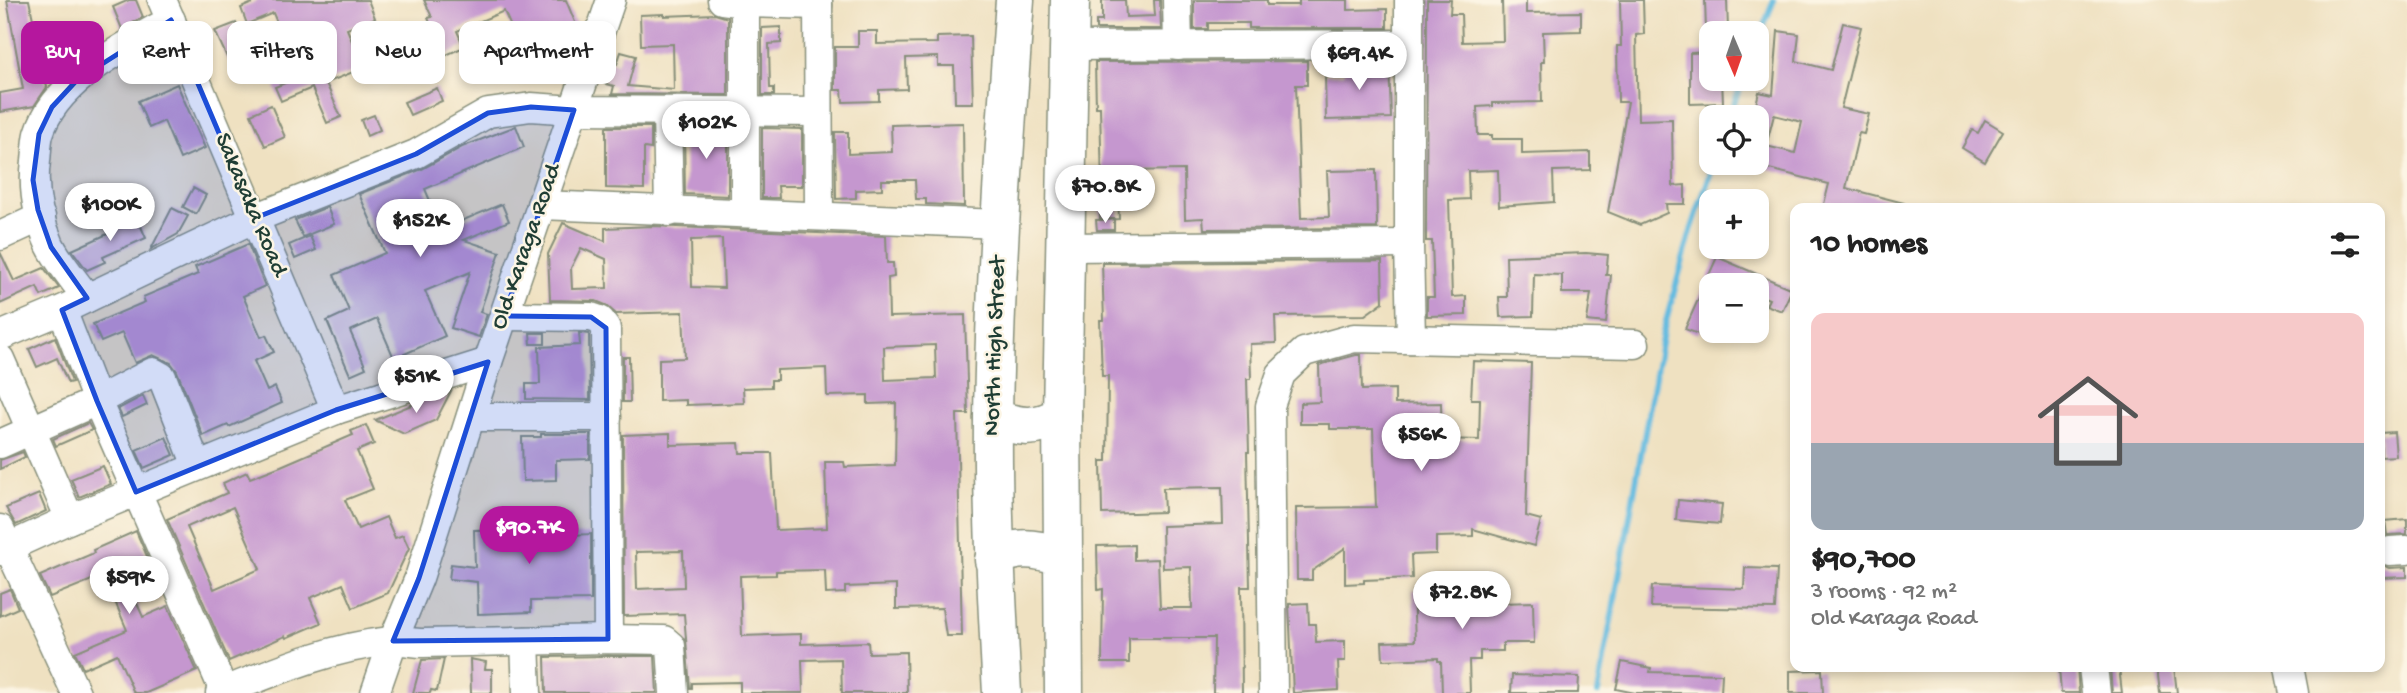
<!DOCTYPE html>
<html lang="en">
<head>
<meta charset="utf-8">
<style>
  :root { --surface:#fff; --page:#f6f6f6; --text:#222; --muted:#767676; --accent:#b5179e }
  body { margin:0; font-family:"Gochi Hand",sans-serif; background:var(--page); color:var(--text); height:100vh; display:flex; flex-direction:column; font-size:26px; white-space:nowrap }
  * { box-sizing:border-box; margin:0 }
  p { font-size:23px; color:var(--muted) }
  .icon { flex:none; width:38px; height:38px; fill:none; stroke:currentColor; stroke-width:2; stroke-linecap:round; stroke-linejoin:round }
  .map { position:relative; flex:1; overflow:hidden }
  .drawer { position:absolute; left:1790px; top:203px; width:595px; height:469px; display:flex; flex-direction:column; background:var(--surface); border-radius:14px; box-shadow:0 4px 10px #0003 }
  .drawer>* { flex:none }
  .hud { position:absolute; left:21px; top:21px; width:665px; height:63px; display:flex; gap:14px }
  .needle { width:46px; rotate:178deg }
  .tools { position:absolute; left:1699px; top:21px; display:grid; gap:14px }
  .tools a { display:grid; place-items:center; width:70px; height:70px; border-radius:14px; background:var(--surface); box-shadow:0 4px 10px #0003; font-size:35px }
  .price { position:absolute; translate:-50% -60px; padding:0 16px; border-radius:24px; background:#fff; color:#222; font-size:23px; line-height:46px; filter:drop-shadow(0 2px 4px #0008) }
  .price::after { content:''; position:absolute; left:50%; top:42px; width:21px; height:16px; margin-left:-10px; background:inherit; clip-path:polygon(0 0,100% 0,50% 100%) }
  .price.selected { background:var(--accent); color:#fff }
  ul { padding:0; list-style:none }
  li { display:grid; align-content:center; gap:14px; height:371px; padding:0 21px }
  li span { display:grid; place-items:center; height:217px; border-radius:14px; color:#555 }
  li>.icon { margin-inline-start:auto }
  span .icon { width:126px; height:126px; fill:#fffc; stroke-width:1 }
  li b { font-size:30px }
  h2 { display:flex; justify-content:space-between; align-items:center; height:84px; padding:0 21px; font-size:30px }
  .chip { padding:0 24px; border-radius:14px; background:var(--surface); box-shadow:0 4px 10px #0003; font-size:24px; line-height:63px }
  .chip.selected { background:var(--accent); color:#fff }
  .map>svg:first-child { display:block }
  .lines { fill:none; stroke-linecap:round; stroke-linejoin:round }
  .stream { stroke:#63bbe0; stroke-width:6 }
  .building { fill:#c597cf; fill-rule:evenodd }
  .minor-casing { stroke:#878f7a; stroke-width:31 }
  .highway-casing { stroke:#878f7a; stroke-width:41 }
  .minor { stroke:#fff; stroke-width:28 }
  .highway { stroke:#fff; stroke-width:38 }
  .marked { fill:#1d4ed8; fill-opacity:0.2; stroke:#1d4ed8; stroke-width:5; stroke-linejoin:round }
  .labels { text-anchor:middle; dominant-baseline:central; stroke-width:5; stroke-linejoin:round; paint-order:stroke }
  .street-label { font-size:24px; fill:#1f3d34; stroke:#fcf5e5 }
</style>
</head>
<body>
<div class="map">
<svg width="2407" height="693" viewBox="0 0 2407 693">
  <rect width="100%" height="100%" fill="#fcf5e5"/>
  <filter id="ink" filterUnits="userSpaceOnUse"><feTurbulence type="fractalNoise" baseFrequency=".0143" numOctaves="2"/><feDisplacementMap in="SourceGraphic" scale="14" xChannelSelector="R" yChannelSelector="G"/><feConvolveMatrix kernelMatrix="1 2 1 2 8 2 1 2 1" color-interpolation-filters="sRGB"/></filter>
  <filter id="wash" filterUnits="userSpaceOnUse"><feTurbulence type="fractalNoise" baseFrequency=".00686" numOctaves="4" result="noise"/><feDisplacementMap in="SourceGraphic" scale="28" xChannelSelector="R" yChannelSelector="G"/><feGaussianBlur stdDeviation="1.57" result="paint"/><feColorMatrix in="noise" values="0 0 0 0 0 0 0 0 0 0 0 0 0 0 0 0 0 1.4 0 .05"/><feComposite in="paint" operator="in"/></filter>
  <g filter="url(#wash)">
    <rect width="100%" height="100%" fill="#efe1c1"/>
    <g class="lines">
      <g class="stream">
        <path d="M1757,43L1774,0"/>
        <path d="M1729,117L1743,79"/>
        <path d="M1598,693L1663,332L1691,231L1714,163"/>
      </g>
    </g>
    <g id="blocks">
      <g class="building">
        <path d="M7,0H29L47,87L34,106L0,112V93L23,89Z"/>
        <path d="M129,0H136L143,17L122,29L113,7Z"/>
        <path d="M259,0H368L375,18L347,29L363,68L326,83L341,117L327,123L312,88L281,101L275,87L300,77L273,13L247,24L241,8Z"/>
        <path d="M424,0H566L581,37L578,45L533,65L523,43L519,45L504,11L457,31L464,47L444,56L428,18L432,17Z"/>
        <path d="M1102,0H1125L1126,17L1155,16L1154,0H1160L1161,29H1096V21H1102Z"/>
        <path d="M1194,0H1267V5H1299V0H1348V10L1387,9V28H1249V23H1208V29H1194Z"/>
        <path d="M1427,0H1451L1450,14H1461L1462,42L1503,41L1502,0H1526V13L1581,12V31L1543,32L1544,62H1541L1542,102L1493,103V106L1477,107L1478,135H1492V139H1522V154L1590,152V170L1553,171L1554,202L1499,206L1498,170L1468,171L1469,199L1449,200L1452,297L1466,296V315L1427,316V297H1434L1432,241H1426Z"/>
        <path d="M1620,0H1643L1644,34L1636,35L1638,120L1672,119L1673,186L1685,185V204H1666L1667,213L1640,225L1608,212L1628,102H1618L1617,46H1621Z"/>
        <path d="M1705,0H1727L1728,30L1706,31Z"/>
        <path d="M664,14V16L715,14L728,18V95L612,94L614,86L603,83L609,61L617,64L621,52L636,56L628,86L674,90L673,44L641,45L640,15Z"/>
        <path d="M236,23L250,56L230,64L215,31Z"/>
        <path d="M1843,23L1861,27L1841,108L1869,114L1864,134L1859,133L1846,188L1904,203L1903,208H1823L1829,184L1757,166V117H1753L1759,92L1773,95L1778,31L1799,34L1796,61L1831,70ZM1774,115L1802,122L1795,153L1766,146Z"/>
        <path d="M781,27V43L769,44L770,88H774V95H762V28Z"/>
        <path d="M858,31H877V44L937,43V37L971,36L973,103H955L954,66H938V57L906,58L907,89L879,90V101L843,102L842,90H835V47H858Z"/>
        <path d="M163,44L167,53L150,60L147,53Z"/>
        <path d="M1712,52V79H1722L1723,103L1690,104V53Z"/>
        <path d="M1307,61V85H1296L1301,218L1329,217L1327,171L1376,170L1377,228L1204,229L1203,218L1185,219L1184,170L1117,171L1119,219L1100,220L1099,184H1102L1100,107H1096L1095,62Z"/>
        <path d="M1344,61H1389L1391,118L1326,120L1325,75L1344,74Z"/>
        <path d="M177,84L205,148L180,159L164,121L149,128L138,101Z"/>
        <path d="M437,88L442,101L410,115L404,102Z"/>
        <path d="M271,105L285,137L265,146L251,114Z"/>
        <path d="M374,115L380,130L367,136L361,120Z"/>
        <path d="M1985,120L2003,131L1985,162L1962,148L1972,130L1978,133Z"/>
        <path d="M963,123L964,206L926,204V199H916L915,180H882V189L856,190V198L836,199L835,132H848V154L892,152L891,125Z"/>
        <path d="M516,126L524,147L425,189L442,229L502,204L509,221L464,240L500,252L480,312L487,314L479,337L451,328L470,272L425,291L445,336L402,355L408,370L392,375L386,361L394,358L377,319L350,331L366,368L350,375L327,321L349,311L334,275L385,253L359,194L422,169L462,147Z"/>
        <path d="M606,127H651V149L644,148V189L606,188Z"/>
        <path d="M684,128H728V196L685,194Z"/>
        <path d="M762,128L802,129V186H778L779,198H762Z"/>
        <path d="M193,188L206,195L196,214L183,207Z"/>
        <path d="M327,207L334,224L303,237L295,220Z"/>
        <path d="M172,208L188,216L178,234L151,249Z"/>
        <path d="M136,215L146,238L103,257L105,262L87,270L72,250L112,232L109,227Z"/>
        <path d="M1114,219V230H1097L1096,220Z"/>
        <path d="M563,223L605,241V228L653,226L886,236L887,263H893L894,277L888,278L889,317L965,315L968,414H957L962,636H946L942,608L896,609V585L845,587V593L826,594L825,570L776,571V575L740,576L742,636L801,634V644L868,642L869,653L906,652L907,693H842L841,659L802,660L803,693H740V682L692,683V688H690L684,614L624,616L623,435L670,433V445L739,443L740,453H772L776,530L827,528L825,462H844L845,467L895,465L896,403L868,404V395L827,396L826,368L777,370V380H771V387L743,388L744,403L686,405V400L659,401V359L685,358L683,312L616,314L606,305L596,301L550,300L548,254ZM722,239L724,288L692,287L691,240ZM581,248L606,259L607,288L572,289L571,268ZM935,345L936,378L885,380L884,347ZM683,551L684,587L637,589L636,552Z"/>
        <path d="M310,236L316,250L295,259L289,245Z"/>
        <path d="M248,244L265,286L243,296L261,337L266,335L274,352L254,361L267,391L275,387L282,403L229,427L228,425L203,436L177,371L171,363L153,355L135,363L122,333L101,342L93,324L145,302L143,297L198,274L195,267Z"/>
        <path d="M0,252L14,281L44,268L59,288L41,296L37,287L0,304Z"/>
        <path d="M1586,253L1608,255L1606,275H1611L1606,323L1587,321L1591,293H1562V275L1534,274L1533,316L1500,317L1499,297H1507L1506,256Z"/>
        <path d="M1717,257L1792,289L1782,311L1766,305L1769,299L1757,294V285H1712V330L1702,326L1698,334L1685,329Z"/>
        <path d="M1382,261L1383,302L1365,315L1275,316L1276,343L1250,344L1251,379H1247L1249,452H1247L1250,587H1241L1242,693H1213L1214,638H1129V663H1102L1103,589L1098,590L1097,546L1134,545V560L1158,559L1160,608H1192L1191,567L1163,568L1162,526L1223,524L1222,487L1163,488L1164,512L1102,514L1101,461H1107L1108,376H1102L1100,320H1104L1102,263Z"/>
        <path d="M530,333H545V344H531Z"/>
        <path d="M579,333L589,334L590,400L526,399V384H540L539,347L580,345Z"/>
        <path d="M55,337L72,382L68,383L57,358L37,367L29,349Z"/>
        <path d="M1356,355H1361L1362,390L1395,389V404L1441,403L1442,439L1479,440L1480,399H1471L1473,361L1531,363L1526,516L1541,520L1534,546L1473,529V536L1436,537V554L1411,555L1412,578L1364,580V583L1345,584V548L1312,571V580H1297L1296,508L1376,507L1373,429H1330V424H1300V403L1320,402L1319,365Z"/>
        <path d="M623,357H629L630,402H623Z"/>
        <path d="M451,391L436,420L404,434L375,420L421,401Z"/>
        <path d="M143,396L147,405L122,417L118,409Z"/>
        <path d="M88,423L92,430L56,446L53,439Z"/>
        <path d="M366,425L374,444L357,451L373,489L345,500L358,529L386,517L395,538L403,535L409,548L388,593L353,608L343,584L310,598L321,623L286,638L285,636L229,661L167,519L227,493L223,483L247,472L250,478L281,466L353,435L351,431ZM233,507L260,569L214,589L187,527Z"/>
        <path d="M2394,432L2396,456L2381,457L2380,433Z"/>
        <path d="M541,434H590V459L556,460V480L523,481L522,437H541Z"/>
        <path d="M166,437L174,455L144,468L136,450Z"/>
        <path d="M23,452L25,457L0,469V460Z"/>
        <path d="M103,466L111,484L79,497L71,479Z"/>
        <path d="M39,494L46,511L16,525L6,508Z"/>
        <path d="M1678,500L1722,504L1720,524L1676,520Z"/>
        <path d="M539,515H571L572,535L591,534V600L531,601V612L478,614L477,582L449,579L451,564L475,567L474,530L539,528Z"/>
        <path d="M2407,519V534L2387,535L2385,521Z"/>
        <path d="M136,531L156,577L130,588L143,617L168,606L197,671L146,693H134L117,654L83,669L75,652L127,630L104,575L50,597L40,576L94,553L93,550Z"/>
        <path d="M2380,564L2390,568L2407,567V577L2380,578Z"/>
        <path d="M1745,568L1777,569L1775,609L1651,607L1652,586L1744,589Z"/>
        <path d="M10,589L18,608L0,616V593Z"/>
        <path d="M1430,590V592L1501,590L1502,603L1533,602L1534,643H1503V651H1480V660H1469L1470,693H1442L1441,661H1438V658L1383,660L1382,642L1415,641L1413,591Z"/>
        <path d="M1308,603L1309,624H1315L1316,642L1345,641V661H1338L1339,690L1293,693L1289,604Z"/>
        <path d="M608,656H655L657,693H546L545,657Z"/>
        <path d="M444,659L437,691L431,690L430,693H413L422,660Z"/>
        <path d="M470,659L486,662L485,669H492V693H471Z"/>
        <path d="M1622,662L1651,668L1650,672L1722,674L1721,693H1635L1616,689Z"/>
        <path d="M2059,667H2077L2079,693H2061Z"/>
        <path d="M2110,667H2119L2122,693H2112Z"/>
        <path d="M2157,667H2174L2177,693H2160Z"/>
        <path d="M1822,670L1823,693H1790V671Z"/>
        <path d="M1512,675L1579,677L1578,693H1511Z"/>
      </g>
    </g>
  </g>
  <g filter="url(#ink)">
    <use href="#blocks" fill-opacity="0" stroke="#878f7a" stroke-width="2"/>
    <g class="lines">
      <defs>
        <g id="minor">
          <path d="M162,0L336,410"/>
          <path d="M722,0L745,3L818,5"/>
          <path d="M818,0L819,216"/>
          <path d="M1177,0L1178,46"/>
          <path d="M1409,0V244L1411,339"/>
          <path d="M1070,46L1409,44"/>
          <path d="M667,111L669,212"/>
          <path d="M541,205L999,224"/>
          <path d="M745,213V0"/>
          <path d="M0,236L41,217"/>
          <path d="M1065,247L1409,244"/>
          <path d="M87,298C75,281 59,263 50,245C38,218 32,190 36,161C37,152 37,142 39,134C55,80 126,46 171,20"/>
          <path d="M62,310L97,401L224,691"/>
          <path d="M504,316L591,317L600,320L606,328L608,639"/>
          <path d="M0,336L62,310L255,218L416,154L488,113L531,107L574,110L818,112"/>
          <path d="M0,359L70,519"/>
          <path d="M471,417H607"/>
          <path d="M0,444L97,401L153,372L162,377L197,466"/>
          <path d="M0,529L76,693"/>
          <path d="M0,551L70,519L336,410L488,362"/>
          <path d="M2390,551L2407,550"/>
          <path d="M525,641L527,693"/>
          <path d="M2093,667L2096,693"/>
          <path d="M2289,667L2294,693"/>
          <path d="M220,693C275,671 331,647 391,641C401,640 413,643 423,643L608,639L664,640L671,646L674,693"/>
          <path d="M375,693L393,641L419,578L488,362L611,0"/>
          <path d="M1273,693L1270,406L1281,374L1304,352L1354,338L1635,344"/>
        </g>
        <g id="highway">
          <path d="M993,418C1019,428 1037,430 1062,415"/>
          <path d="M994,560C1015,543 1039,550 1063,556"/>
          <path d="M1002,693C997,601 992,510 993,418C995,278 1005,139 1015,0"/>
          <path d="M1064,693L1062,415L1070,0"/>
        </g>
      </defs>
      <use href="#minor" class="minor-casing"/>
      <use href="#highway" class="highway-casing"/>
      <use href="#minor" class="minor"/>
      <use href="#highway" class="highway"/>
    </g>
  </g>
  <path class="marked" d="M171,20L255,218L416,154L488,113L531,107L574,110L504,316L591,317L606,328L608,639L393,641L419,578L488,362L336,410L136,492L97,401L62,310L87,298L51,247L38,210L33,180L39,134L52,107L77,80Z"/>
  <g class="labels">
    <g class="street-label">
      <text transform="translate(250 205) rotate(67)">Sakasaka Road</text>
      <text transform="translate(527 247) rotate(-71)">Old Karaga Road</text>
      <text transform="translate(996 346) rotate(-88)">North High Street</text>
    </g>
  </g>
</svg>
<div class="tools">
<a><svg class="needle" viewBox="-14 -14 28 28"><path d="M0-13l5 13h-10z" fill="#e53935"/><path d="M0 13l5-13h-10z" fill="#767676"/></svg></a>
<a><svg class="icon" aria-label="locate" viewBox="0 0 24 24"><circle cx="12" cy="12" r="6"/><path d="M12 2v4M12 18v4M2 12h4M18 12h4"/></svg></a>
<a>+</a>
<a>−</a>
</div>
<b class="price" style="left:1359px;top:92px">$69.4K</b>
<b class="price" style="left:706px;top:161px">$102K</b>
<b class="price" style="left:1105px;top:225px">$70.8K</b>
<b class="price" style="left:110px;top:243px">$100K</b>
<b class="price" style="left:420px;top:259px">$152K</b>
<b class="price" style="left:416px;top:415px">$51K</b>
<b class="price" style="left:1421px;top:473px">$56K</b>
<b class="price selected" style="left:529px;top:566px">$90.7K</b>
<b class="price" style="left:129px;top:616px">$59K</b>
<b class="price" style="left:1462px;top:631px">$72.8K</b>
<div class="hud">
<a class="chip selected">Buy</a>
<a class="chip">Rent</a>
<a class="chip">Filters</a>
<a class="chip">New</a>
<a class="chip">Apartment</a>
</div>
<section class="drawer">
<h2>10 homes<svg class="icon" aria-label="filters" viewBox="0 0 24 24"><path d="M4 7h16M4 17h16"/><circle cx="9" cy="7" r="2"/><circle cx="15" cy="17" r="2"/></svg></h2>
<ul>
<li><span style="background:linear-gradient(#f6c9c9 60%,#9aa5b1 0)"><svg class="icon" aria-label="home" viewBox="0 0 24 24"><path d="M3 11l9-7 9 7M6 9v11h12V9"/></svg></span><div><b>$90,700</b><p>3 rooms · 92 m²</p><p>Old Karaga Road</p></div></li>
</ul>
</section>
</div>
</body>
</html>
